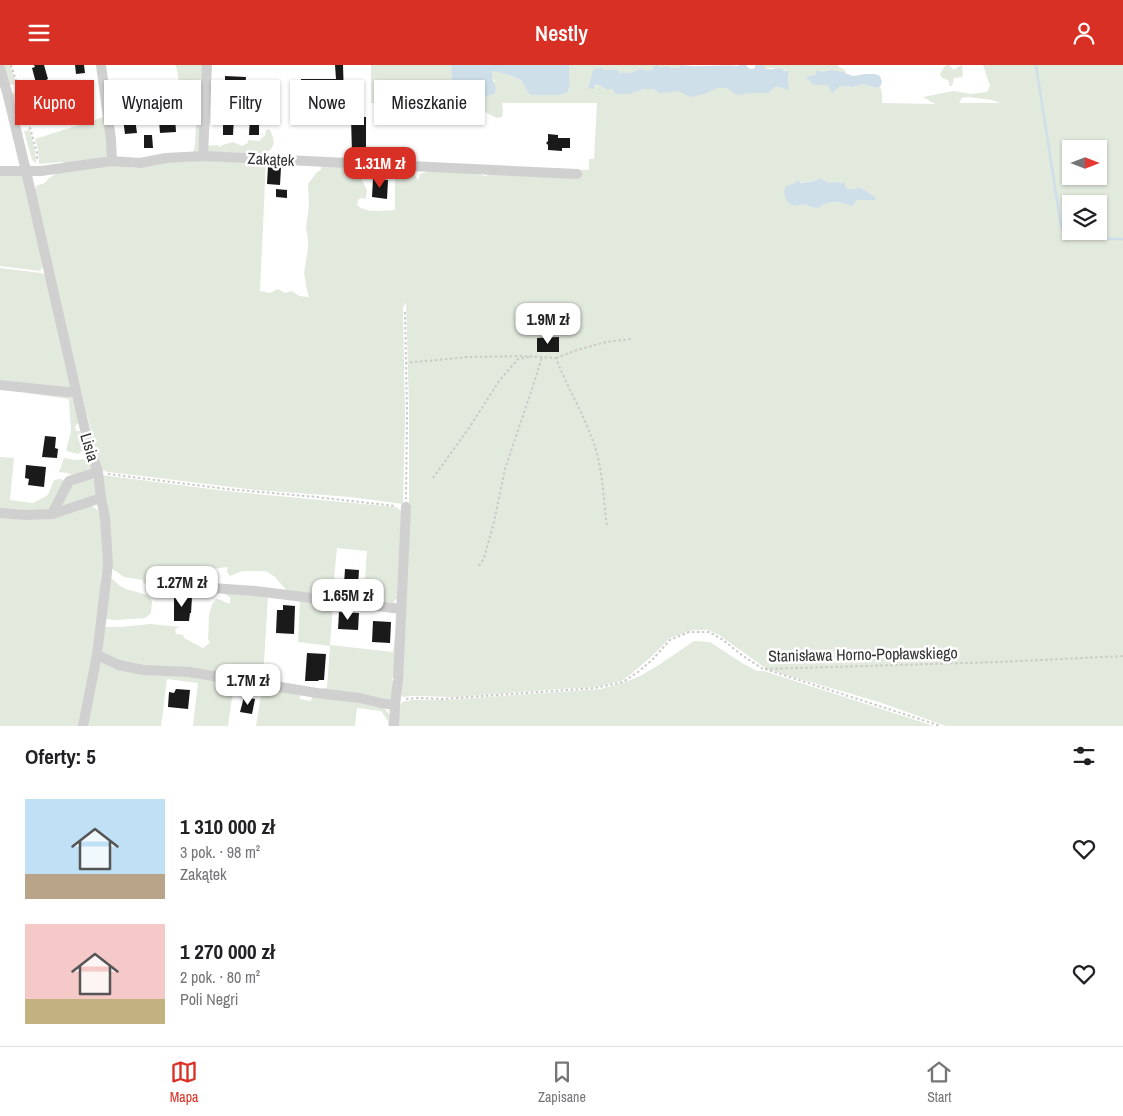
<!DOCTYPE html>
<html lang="pl">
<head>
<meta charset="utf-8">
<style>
  :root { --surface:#fff; --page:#f2f2f2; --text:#202124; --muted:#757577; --line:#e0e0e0; --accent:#d93025 }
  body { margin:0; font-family:"Archivo Narrow",sans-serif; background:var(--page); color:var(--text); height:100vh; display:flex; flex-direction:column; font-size:19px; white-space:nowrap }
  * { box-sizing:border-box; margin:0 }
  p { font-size:16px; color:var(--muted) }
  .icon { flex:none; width:28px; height:28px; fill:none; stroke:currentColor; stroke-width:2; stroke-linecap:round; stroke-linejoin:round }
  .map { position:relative; height:661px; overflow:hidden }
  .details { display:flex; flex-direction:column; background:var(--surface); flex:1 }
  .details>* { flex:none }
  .top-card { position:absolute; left:15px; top:15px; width:500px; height:45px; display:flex; gap:10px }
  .needle { width:32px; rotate:90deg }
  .fabs { position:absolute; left:1062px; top:75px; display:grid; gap:10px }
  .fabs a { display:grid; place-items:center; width:45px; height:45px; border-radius:0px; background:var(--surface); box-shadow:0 1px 4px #0004; font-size:25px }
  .price { position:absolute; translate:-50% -42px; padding:0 11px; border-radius:10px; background:#fff; color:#222; font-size:16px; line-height:32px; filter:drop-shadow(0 1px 2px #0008) }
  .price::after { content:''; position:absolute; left:50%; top:30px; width:15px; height:11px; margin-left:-8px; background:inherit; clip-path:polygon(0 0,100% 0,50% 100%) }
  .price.on { background:var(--accent); color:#fff }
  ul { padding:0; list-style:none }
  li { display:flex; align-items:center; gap:15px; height:125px; padding:0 25px }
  li span { display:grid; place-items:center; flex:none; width:140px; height:100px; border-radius:0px; color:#555 }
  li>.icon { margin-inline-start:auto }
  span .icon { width:60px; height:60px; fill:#fffc; stroke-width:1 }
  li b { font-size:21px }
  h2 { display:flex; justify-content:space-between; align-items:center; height:60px; padding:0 25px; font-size:21px }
  .chip { padding:0 18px; border-radius:0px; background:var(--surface); box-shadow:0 1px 4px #0004; font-size:18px; line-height:45px }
  .chip.on { background:var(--accent); color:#fff }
  header { display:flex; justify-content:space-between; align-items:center; height:65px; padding:0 25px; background:var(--accent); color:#fff; font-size:22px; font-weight:600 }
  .tabs { display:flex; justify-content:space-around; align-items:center; height:70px; border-top:1px solid var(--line); background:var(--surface); font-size:14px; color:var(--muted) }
  .tabs a { display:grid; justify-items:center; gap:2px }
  .tabs .on { color:var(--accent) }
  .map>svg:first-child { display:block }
  .green { fill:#e2e9dd; fill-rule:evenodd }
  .water { fill:#cedfe9 }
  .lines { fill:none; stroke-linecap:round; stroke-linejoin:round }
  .stream { stroke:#cedfe9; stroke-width:2.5 }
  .building { fill:#1a1a1a }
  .path { stroke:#cacaca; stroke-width:2; stroke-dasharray:2.5 2.5; stroke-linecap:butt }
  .street { stroke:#d0d0d0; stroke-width:10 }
  .labels { text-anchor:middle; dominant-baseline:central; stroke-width:5; stroke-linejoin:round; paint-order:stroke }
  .street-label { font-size:16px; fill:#333; stroke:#fff }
</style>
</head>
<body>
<header><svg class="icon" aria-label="menu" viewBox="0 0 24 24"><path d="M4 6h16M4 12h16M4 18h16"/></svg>Nestly<svg class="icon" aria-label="person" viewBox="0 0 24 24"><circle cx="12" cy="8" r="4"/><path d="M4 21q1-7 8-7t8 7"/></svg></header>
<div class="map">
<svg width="1123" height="661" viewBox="0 0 1123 661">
  <rect width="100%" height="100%" fill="#fff"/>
  <g class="green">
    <path d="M3,0H10L16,19L9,20Z"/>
    <path d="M175,0H205L198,85L193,89L195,79L197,42L167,46C169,44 172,43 174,40C180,32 180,8 175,0Z"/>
    <path d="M371,0H451L452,24C461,34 475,32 487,32L495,16L491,11V6H497L521,15L528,28L560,30L568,27L570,19L569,0H680V3L653,4L648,6L640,4L629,8H618L617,4L605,5L591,13L588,22L599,20L605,24H612L623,29L638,22L703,23L788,16L789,6C783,6 776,3 771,3C769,3 767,4 764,4L763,0H838L839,2L845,5L846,9L853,11L830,5L823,7L818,5L815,10L807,13L813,20H828L853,22L864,19L876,23L880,22L882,28V38L935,39L923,32L954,26L971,29L987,27L990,21L983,0H1123V661H946L879,637L769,605L761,600L719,570L708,565H693L670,573L652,591L630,610L621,616L609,619L596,622L560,624L457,632L412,631L403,632L400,628L409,441V342L406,237L403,243V249L405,351L403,439L350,432L257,425L142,411L107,407L100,403L34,131L36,121L45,118L49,113L63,105L65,98L61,97L39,99L38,84L35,74L104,52L108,65L107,91L102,95C118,99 137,108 152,99L205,86L207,81L218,80L220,82L222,80L233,77L242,81L248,78V75L259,76L265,70L266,65L269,64C276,74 276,86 261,89C259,89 256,89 253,89L266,95L260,226L270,228L278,224L285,228L292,226L299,231L309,232L307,225L304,208L308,184V175L306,163L309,140L308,119L317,107L321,105V101L365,102L368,106L366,110L363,111L362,115L367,125L366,134L361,133L358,135L357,140C366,149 383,145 395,145V115L399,105H413L417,114L418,115L420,109C428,105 457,106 467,107C473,108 480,110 486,111L492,107L494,101L589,105V94H594L597,38H502L503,47L502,52L497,53L483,46V40L482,38H371ZM968,32C979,34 991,33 1000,38H959L962,33ZM1071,84H1099V111H1071ZM820,113L829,119L835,117L845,118V122L849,124H856L859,122L865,125L876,133L871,135H857L852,141C842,137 833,135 823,140C820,141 819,143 815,143C812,143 807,140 804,139L799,141L795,118L814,116ZM1071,139H1099V166H1071Z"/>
    <path d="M947,0H949L954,5L956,3L962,0L963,10L962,12L954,13L952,21H950L948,15L942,13L940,9L944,2Z"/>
    <path d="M17,26L27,56L23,58L21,56L12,29Z"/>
    <path d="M29,63L35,85L36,98L32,95L24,66H27Z"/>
    <path d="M21,109L24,116L43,202L40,206L0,201V111L4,110Z"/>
    <path d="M0,203L41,208L47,210L71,319L69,325L0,317Z"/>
    <path d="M37,327L67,331L76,336L80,357L76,360L75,364L77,366H80L82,376V386L78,389L66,386L71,366L69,334L26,328Z"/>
    <path d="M0,392L14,393L10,435L33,438L48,430L54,415L61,414L65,416L51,445L34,447L0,445Z"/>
    <path d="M64,393L75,395L87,394L93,400L92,406L72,410L68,408L59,407Z"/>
    <path d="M102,410L226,426L396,442L401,446L397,533L393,538L367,535L365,531L364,527L367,486L337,483L333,524L358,527V535L288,527L275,512L266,506H242L230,511L227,507L228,502L202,505L198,508L190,519L166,516L156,520L143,518V515L124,512L111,503C111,471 108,441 102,410Z"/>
    <path d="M91,413L95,416L97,426L95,430L59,441L70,421Z"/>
    <path d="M92,441C94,443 97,444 98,446C104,454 105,484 104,494C103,505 99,514 101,526L92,604L80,661H0V451Z"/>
    <path d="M110,512L120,521L126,524L147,530L152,536L151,548L145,553L114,555L106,554Z"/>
    <path d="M223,528L268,532L263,614L270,615L269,616L128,600L102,588L104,562H121L151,559L180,562L175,564L176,569L183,570L184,573L203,583L210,578L208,574C210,559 206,546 216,534C221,533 225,539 230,538V532Z"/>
    <path d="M300,535L333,538L330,580L393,587L395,571L396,603L392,614L394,619L393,632L390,634L322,627V623H327L330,581L298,577Z"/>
    <path d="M694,576L710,577L742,598L757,606H764L934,661H397L399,642L402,637L412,635H444L601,624C614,620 628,617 640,611C659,601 676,588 694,576Z"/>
    <path d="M99,595L171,608L300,629V634L311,636L312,631L382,641C390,649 391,650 391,661H388V656L381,646L357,643L355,661H256L261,630L233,626L228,661H193L198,618L167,614L161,661H86Z"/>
  </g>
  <g class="water">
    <path d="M451,0H569L570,19L568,27L560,30H531L528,28L521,15C514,12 498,6 492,6C491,12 495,19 496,25L494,29L489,30L487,32C475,32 461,34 452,25Z"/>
    <path d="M658,0L661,3L667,1L671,3H680V0C687,0 694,2 701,1C713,1 725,0 737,1L740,0H746C749,4 751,5 755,3V0H763L765,4C770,5 777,3 782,4L784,6H789L788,15L789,25L776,21L768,28H752L737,30L727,23H717L704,29L690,32L679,26L660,28L654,24H643L629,29H616L612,24H605L599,20H595L594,24L588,23L593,5L600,3L605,5L617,4L619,8H629L640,4L648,6L653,4L654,1Z"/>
    <path d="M817,5L823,7L830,5L842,7L853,11L865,9H875L880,11L882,17L880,22L876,23L864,19L853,22L840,21L832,28L828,20H813L806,12L815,10Z"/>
    <path d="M820,113L829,118L835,117L845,118V122L849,124H856L858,122L865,125L876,133V135H857L852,141C842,137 833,135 823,140C820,141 819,143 816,143C812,143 807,140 804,139C791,145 782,135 785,122L795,118L798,115L800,118L814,116Z"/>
  </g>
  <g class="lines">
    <path class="stream" d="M1036,0L1061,161L1067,168L1077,173L1123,174"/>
  </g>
  <g class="building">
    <path d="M34,0H44L48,14L46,15L48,20L39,22L37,18H36L32,3L35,2Z"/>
    <path d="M75,0H84L85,8L76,9Z"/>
    <path d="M335,0H343L344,32L327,33V43H318V28H301V14H336Z"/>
    <path d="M225,11L246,12L245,24L225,23Z"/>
    <path d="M134,16L137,39L133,40L137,68L125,69L123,54H125L121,18Z"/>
    <path d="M86,30L88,48L79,49L78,44L75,45L73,31Z"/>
    <path d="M55,36L60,53L49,56L44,39Z"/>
    <path d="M254,45H262L261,53H259V70H249L250,51H253Z"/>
    <path d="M175,51L176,67L160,68L159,55H164V52Z"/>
    <path d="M223,51L234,52L233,70H223Z"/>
    <path d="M351,52H366V89H352Z"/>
    <path d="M548,69L558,70V73H570V83H562V86L548,85V80L546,78L548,76Z"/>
    <path d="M144,70H152L153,83H144Z"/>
    <path d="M268,101L281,102L280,120L267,119Z"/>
    <path d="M373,114L388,115L387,134L372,132Z"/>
    <path d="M276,124L287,125V133L276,132Z"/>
    <path d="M559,272V287H537V273Z"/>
    <path d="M45,371L56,372L55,383L58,384L57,393L42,392Z"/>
    <path d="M26,400L46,402L44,422L28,420L29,414L25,413Z"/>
    <path d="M345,504L359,505L358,520L344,519Z"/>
    <path d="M174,531L192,532L191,548H190L189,556H174Z"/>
    <path d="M283,540L295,541L294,569L276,568L277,545H283Z"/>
    <path d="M339,547L359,548L358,565L338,564Z"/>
    <path d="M373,556L391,557L390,578L372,577Z"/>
    <path d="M307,588L326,589L324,615H319L318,616H305Z"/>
    <path d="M176,624L190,625L188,644L168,642L169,627L174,628Z"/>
    <path d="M244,632L255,634L252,649L240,647Z"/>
  </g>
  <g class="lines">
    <g class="path">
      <path d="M11,0L22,34L37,88V96"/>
      <path d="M405,247L407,349L406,434"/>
      <path d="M556,293L577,285L606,277L631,274"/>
      <path d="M405,298L468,292L524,291L556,293C566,320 581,344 591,371C603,399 603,432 607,462"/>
      <path d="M108,409L227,424L316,432L396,441"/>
      <path d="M433,413L469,363L499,316L518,294L530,292"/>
      <path d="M479,501L484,493L494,457L505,404L532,324L542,292"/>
      <path d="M765,604L941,661"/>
      <path d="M406,634L418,633L442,634L595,623L623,617L638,607L652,595L670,575L689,567H709L723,575L743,591L763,604L999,597L1123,591"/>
    </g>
    <g class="street">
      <path d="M101,0L111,75L112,96"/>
      <path d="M0,3L8,31L26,106L88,378L98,407L101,433L105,453L108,499L97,590L83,661"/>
      <path d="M203,91L207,0"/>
      <path d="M0,106H41L112,96L140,98L166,93L203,91L577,109"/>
      <path d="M0,320L76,328"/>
      <path d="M0,448L26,450L52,449L101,433"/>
      <path d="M52,449L69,416L98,407"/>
      <path d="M212,523L255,526L401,544"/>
      <path d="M97,590L119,600L143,605L189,607L317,628L360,633L381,638L395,640"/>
      <path d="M394,661L395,640L398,615L406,442"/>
    </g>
  </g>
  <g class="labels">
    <g class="street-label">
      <text transform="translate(271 94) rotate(3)">Zakątek</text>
      <text transform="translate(90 382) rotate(73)">Lisia</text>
      <text transform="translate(863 589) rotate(-1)">Stanisława Horno-Popławskiego</text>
    </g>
  </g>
</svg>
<div class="fabs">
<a><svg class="needle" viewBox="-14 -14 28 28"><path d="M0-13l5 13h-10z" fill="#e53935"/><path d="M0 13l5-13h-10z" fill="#757577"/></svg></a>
<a><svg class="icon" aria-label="layers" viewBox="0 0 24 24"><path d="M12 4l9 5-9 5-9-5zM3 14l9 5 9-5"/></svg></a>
</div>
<b class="price on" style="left:380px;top:124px">1.31M zł</b>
<b class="price" style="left:548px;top:280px">1.9M zł</b>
<b class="price" style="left:182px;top:543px">1.27M zł</b>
<b class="price" style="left:348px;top:556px">1.65M zł</b>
<b class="price" style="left:248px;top:641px">1.7M zł</b>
<div class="top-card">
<a class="chip on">Kupno</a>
<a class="chip">Wynajem</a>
<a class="chip">Filtry</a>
<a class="chip">Nowe</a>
<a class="chip">Mieszkanie</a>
</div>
</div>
<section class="details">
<h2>Oferty: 5<svg class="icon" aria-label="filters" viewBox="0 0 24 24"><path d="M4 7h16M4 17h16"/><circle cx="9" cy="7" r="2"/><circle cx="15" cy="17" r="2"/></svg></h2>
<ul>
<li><span style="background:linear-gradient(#bfe0f5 75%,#b9a48a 0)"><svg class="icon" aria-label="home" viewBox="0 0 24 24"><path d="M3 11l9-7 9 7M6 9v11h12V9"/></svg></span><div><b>1 310 000 zł</b><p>3 pok. · 98 m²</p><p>Zakątek</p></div><svg class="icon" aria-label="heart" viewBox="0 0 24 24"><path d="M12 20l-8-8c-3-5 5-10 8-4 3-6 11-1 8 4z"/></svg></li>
<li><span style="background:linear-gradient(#f6c9c9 75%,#c2b280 0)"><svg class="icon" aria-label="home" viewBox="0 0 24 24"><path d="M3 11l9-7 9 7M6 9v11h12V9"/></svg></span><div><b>1 270 000 zł</b><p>2 pok. · 80 m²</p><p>Poli Negri</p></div><svg class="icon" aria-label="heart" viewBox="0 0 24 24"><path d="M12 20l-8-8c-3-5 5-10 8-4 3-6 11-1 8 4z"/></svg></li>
</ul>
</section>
<nav class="tabs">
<a class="on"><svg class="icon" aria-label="map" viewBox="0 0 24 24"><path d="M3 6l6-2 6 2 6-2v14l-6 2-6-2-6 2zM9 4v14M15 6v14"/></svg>Mapa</a>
<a><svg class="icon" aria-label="saved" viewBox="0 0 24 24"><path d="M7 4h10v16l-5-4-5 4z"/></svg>Zapisane</a>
<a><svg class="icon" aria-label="home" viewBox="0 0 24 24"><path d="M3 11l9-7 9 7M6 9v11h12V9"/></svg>Start</a>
</nav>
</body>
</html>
